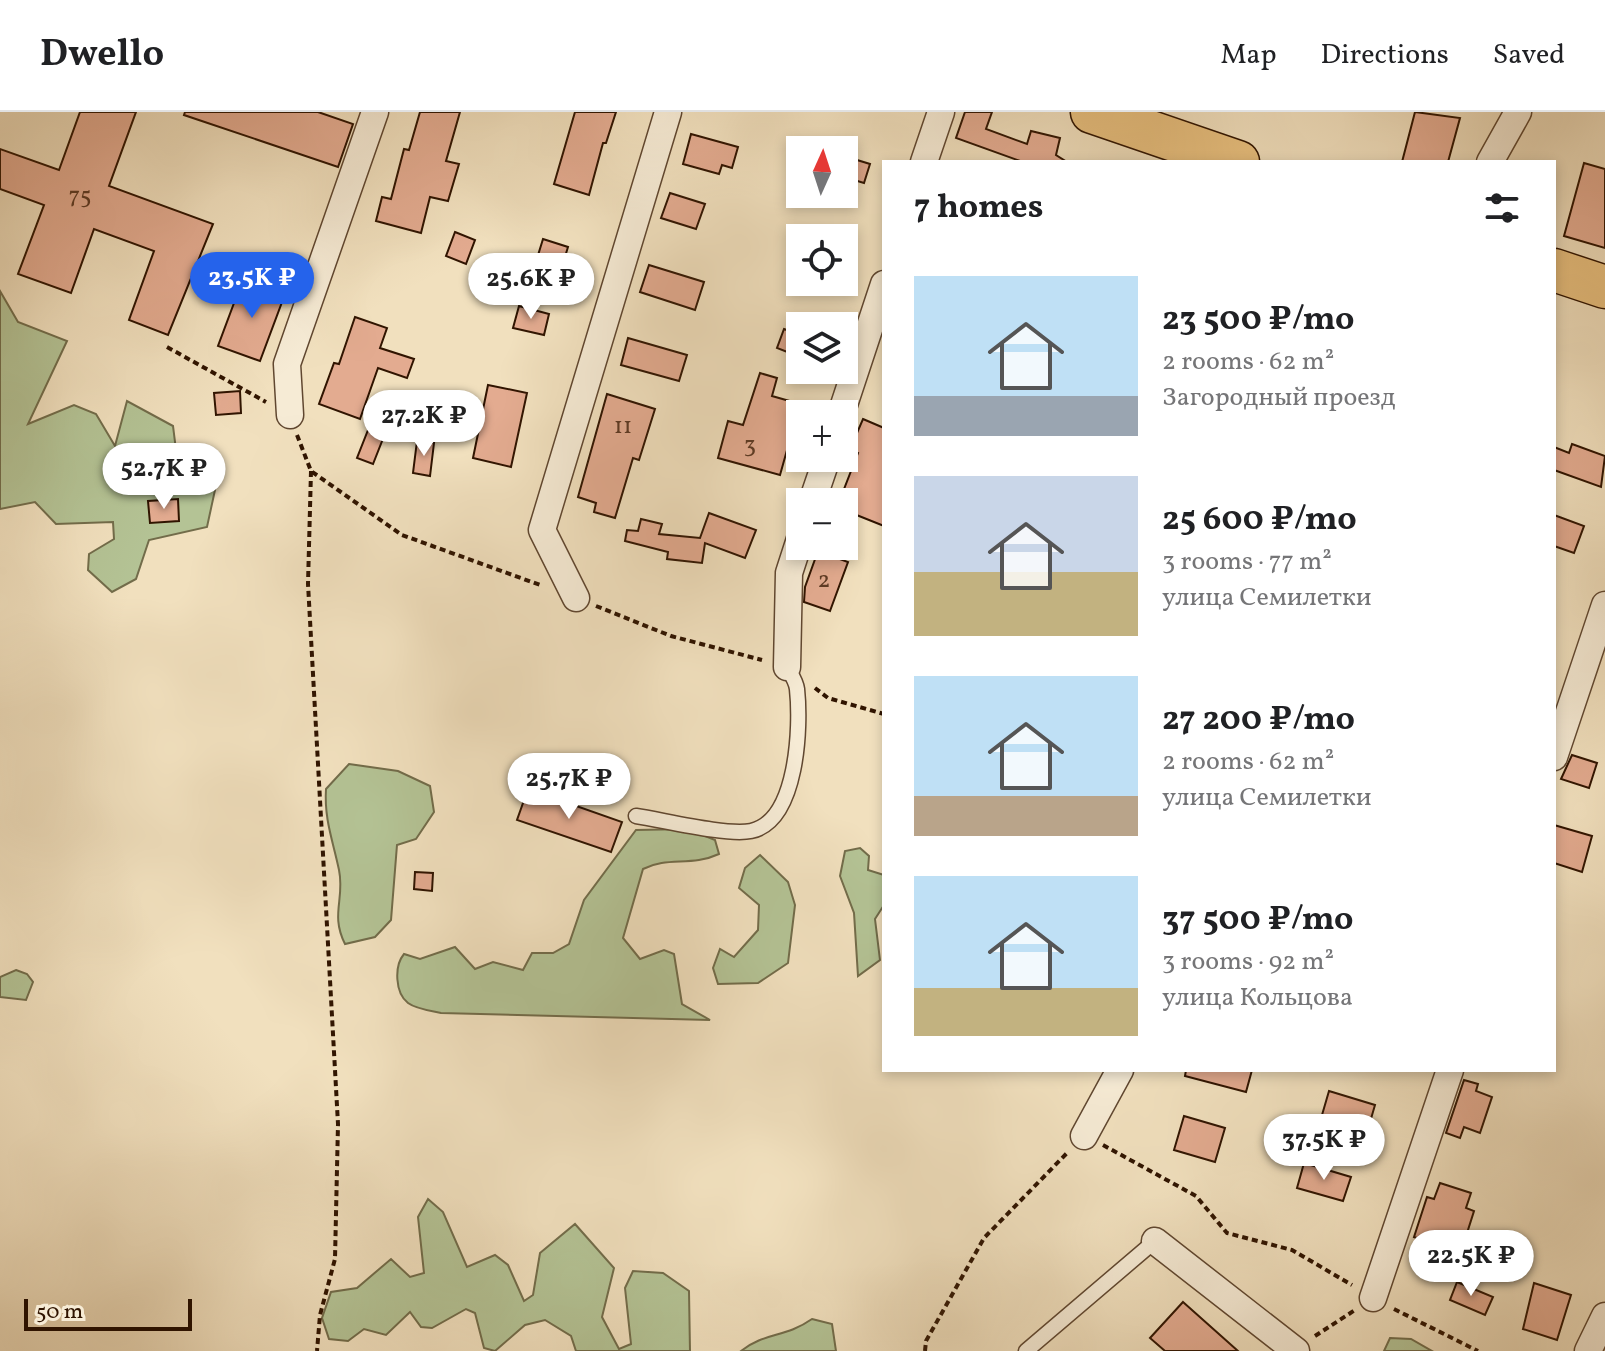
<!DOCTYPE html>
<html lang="en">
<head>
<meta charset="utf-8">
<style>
  :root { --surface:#fff; --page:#f2f2f2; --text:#202124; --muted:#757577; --line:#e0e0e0; --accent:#2563eb }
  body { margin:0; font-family:Vollkorn,serif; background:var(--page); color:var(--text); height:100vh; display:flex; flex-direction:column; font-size:30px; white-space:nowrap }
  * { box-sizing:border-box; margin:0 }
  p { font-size:26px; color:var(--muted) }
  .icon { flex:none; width:44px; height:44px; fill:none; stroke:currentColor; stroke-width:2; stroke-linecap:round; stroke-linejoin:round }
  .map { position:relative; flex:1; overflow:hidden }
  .drawer { position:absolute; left:882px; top:48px; width:674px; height:912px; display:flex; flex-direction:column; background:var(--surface); border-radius:0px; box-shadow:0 4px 12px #0003 }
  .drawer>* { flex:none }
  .needle { width:52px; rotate:3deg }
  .tools { position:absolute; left:786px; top:24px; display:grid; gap:16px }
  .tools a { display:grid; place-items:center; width:72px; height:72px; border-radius:0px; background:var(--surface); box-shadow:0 4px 12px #0003; font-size:40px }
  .scale { position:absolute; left:24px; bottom:20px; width:168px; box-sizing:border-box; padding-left:8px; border:4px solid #301400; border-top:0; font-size:22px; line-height:28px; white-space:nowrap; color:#301400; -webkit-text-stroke:6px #f6ebd5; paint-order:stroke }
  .price { position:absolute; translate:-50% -68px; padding:0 18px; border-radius:28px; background:#fff; color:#222; font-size:26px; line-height:52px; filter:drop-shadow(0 2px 4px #0008) }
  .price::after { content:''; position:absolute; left:50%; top:48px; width:24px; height:18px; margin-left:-12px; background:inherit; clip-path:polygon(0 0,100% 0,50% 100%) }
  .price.on { background:var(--accent); color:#fff }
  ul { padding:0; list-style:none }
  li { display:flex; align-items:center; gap:24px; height:200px; padding:0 32px }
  li span { display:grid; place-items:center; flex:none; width:224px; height:160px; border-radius:0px; color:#555 }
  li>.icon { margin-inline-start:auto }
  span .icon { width:96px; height:96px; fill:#fffc; stroke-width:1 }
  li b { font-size:34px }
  h2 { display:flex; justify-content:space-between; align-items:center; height:96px; padding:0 32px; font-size:34px }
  header { display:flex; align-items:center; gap:48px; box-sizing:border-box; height:112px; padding:0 40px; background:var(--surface); border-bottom:2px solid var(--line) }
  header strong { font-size:38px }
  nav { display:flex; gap:44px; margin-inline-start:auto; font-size:28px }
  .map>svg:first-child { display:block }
  .green { fill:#b4c395; stroke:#726c4a; stroke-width:2 }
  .building { fill:#e3ab90; stroke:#301400; stroke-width:2 }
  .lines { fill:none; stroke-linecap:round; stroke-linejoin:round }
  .lane-casing { stroke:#604730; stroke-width:17 }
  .street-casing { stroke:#604730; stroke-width:29 }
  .primary-casing { stroke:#301400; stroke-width:45 }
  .path { stroke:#301400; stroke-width:4; stroke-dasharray:6 4; stroke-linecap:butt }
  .lane { stroke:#f6ebd5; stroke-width:14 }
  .street { stroke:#f6ebd5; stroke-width:26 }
  .primary { stroke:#e8c07f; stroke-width:42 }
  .labels { text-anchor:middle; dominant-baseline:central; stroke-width:6; stroke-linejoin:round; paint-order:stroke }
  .number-label { font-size:24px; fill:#5d3a24 }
</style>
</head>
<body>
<header>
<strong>Dwello</strong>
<nav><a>Map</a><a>Directions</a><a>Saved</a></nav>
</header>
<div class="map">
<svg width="1605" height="1239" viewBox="0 0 1605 1239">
  <rect width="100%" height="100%" fill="#f1e0be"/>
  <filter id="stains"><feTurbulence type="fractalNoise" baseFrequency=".0025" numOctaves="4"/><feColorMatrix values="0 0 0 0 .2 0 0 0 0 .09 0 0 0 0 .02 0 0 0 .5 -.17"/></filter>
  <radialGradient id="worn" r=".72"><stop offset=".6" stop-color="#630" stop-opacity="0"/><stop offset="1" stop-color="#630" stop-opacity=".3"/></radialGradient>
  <g class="green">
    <path d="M0,179L18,210L67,229L28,312L74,293L96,302L115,334L127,289L173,314L178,354L215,378L207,415L149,428L136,467L112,480L88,458L89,442L114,427L113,410L56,412L35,390L0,397Z"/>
    <path d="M349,652L398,659L430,674L434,700L416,727L397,733L391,808L375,825L345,832C330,802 345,787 339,758C333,729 324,707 326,677Z"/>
    <path d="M688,717L715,728L719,742C691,755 668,744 643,757L623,826L640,847L664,838L674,842L682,892L710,908L441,901C432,899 416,897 408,891C395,881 394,854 404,842L420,847L455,835L475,857L493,850L523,858L532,841H553L569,832L584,788L636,718Z"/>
    <path d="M860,736L869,744L868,758L884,763V793L875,807L880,848L858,864L854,801L840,764L845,739Z"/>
    <path d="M760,743L788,770L795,793L788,851L758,871L718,872L713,856L720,837L734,845L758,818L759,793L739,776L745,756Z"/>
    <path d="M16,858L27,862L33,870L26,888L0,885V865Z"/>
    <path d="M428,1087L443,1100L467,1155L495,1143L508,1153L524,1189L533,1183L540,1141L575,1112L614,1156L602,1205L619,1237L631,1232L625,1176L633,1159L663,1161L689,1179L690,1239H576L571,1224L545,1208L525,1213L495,1239L484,1236L475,1201L466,1197L432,1216L421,1215L410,1200L386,1223L364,1217L348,1229L329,1227L322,1206L331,1180L357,1176L391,1147L410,1165L424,1161L418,1105Z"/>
    <path d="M812,1207L832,1212L836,1239H741C765,1220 785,1226 812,1207Z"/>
    <path d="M1390,1226L1411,1227L1432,1239H1384Z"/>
  </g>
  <g class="building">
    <path d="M80,0H136L109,74L213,112L168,223L129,208L154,139L94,117L71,181L18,162L44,93L0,77V37L59,58Z"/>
    <path d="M185,0H318L353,12L338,55L184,3Z"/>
    <path d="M420,0H460L446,49L459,52L448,89L430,85L421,121L376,109L382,85L391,87L404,37L409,38Z"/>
    <path d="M575,0H616L606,31H603L589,83L554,72Z"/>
    <path d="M965,0H992L986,17L1027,32L1031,19L1060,26L1056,43L1067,50H1023L956,26Z"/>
    <path d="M1415,0L1460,6L1448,50H1402Z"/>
    <path d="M691,22L738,35L732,56L722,53L719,62L683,52Z"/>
    <path d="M844,44L870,52L864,71L844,65Z"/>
    <path d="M1584,51L1605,57V136L1564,124Z"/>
    <path d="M670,81L705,92L696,117L661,106Z"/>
    <path d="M455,120L475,128L466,152L446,144Z"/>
    <path d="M543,127L568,135L560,161L535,153Z"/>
    <path d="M649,153L704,170L695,198L640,180Z"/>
    <path d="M243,167L285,182L260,249L218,234Z"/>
    <path d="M519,194L549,202L544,223L513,216Z"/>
    <path d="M355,205L387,216L380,236L414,247L407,266L378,256L360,307L319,292L334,251L339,252Z"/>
    <path d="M784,217L800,223V245L777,236Z"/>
    <path d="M628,226L687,243L679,269L621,253Z"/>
    <path d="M760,261L777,266L772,284L800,292L780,363L718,346L728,309L743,313Z"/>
    <path d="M488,273L527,281L511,355L473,346Z"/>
    <path d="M240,279L241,301L216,303L214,281Z"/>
    <path d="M607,282L655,297L639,348L633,346L615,406L594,400L596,391L578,385Z"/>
    <path d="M863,307L884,316V414L844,398V390H839L858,341L850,337Z"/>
    <path d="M370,313L386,319L373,352L357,346Z"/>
    <path d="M417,329L434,331L430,364L413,361Z"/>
    <path d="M1572,332L1605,344L1601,375L1554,358V335L1569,341Z"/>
    <path d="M178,387L179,409L150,411L148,389Z"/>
    <path d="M709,401L756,418L745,446L705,431L702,451L667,447L668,440L625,429L627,418L638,419L641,407L662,412L659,422L700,426Z"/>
    <path d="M1554,403L1584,414L1574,441L1554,434Z"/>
    <path d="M818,439L848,450L830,499L804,490L805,475Z"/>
    <path d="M1572,643L1597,651L1589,676L1561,667Z"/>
    <path d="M528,677L622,710L611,740L517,708Z"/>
    <path d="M1554,713L1592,724L1582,760L1554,751Z"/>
    <path d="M415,760L433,761L432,779L414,777Z"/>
    <path d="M1186,958H1252L1246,980L1185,964Z"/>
    <path d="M1464,968L1478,972L1476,979L1492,985L1480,1021L1464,1015L1460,1026L1446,1021Z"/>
    <path d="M1329,979L1375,993L1368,1017L1322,1003Z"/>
    <path d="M1184,1004L1225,1016L1215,1050L1174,1038Z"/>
    <path d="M1304,1051L1351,1065L1343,1089L1297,1076Z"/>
    <path d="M1440,1071L1471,1081L1466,1096L1474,1099L1461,1140L1414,1125L1427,1085L1434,1087Z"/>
    <path d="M1457,1170L1493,1185L1485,1203L1450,1188Z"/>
    <path d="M1534,1171L1571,1183L1557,1228L1523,1217Z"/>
    <path d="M1183,1190L1238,1239H1165L1150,1226Z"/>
  </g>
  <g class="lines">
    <defs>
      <g id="lane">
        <path d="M636,704C663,708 727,724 751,719C798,709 801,614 797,577C796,569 791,562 787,555"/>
        <path d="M1026,1239L1155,1129"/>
      </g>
      <g id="street">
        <path d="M924,50L941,0"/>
        <path d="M1490,50L1518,0"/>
        <path d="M841,302L884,172"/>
        <path d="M290,303L287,252L375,0"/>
        <path d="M812,390L827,346"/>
        <path d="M576,486L542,418L668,0"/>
        <path d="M787,555L789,461L800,427"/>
        <path d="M1554,645L1605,493"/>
        <path d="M1084,1024L1120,958"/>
        <path d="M1155,1129L1296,1239"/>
        <path d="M1373,1186L1450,958"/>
        <path d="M1588,1239L1605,1204"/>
      </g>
      <g id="primary">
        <path d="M1092,0L1238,50"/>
        <path d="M1554,158L1605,175"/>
      </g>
    </defs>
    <use href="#lane" class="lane-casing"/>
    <use href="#street" class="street-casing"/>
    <use href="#primary" class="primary-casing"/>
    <g class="path">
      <path d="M167,235L266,290"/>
      <path d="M297,323L311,359L402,423L543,474"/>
      <path d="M311,359L308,472L338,1012L335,1147L320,1203L317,1239"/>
      <path d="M596,494L671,524L762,548"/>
      <path d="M815,576L828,586L884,602"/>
      <path d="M1103,1033L1196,1084L1227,1121L1292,1138L1352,1173"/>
      <path d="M1394,1197L1478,1239"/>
      <path d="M1315,1224L1355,1198"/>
      <path d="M925,1239L926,1229L984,1126L1068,1040"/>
    </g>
    <use href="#lane" class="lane"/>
    <use href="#street" class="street"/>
    <use href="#primary" class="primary"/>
  </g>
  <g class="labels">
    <g class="number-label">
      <text x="80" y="85">75</text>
      <text x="623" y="315">11</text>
      <text x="750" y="334">3</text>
      <text x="824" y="469">2</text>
    </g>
  </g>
  <rect width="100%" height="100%" filter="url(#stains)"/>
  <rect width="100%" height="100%" fill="url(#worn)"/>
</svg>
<div class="tools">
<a><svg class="needle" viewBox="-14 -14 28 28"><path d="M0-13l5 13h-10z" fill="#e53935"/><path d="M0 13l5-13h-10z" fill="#757577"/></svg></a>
<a><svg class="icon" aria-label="locate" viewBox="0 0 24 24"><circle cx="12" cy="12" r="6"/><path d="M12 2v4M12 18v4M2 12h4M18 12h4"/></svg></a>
<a><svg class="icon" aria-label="layers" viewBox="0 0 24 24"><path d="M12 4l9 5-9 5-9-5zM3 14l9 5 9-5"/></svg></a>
<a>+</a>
<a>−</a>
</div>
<div class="scale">50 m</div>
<b class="price on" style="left:252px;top:208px">23.5K ₽</b>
<b class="price" style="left:531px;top:209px">25.6K ₽</b>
<b class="price" style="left:424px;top:346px">27.2K ₽</b>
<b class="price" style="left:164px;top:399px">52.7K ₽</b>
<b class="price" style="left:569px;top:709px">25.7K ₽</b>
<b class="price" style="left:1324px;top:1070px">37.5K ₽</b>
<b class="price" style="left:1471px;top:1186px">22.5K ₽</b>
<section class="drawer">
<h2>7 homes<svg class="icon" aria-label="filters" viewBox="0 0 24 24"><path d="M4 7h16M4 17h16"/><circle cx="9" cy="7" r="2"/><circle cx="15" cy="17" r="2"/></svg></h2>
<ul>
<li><span style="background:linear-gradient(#bfe0f5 75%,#9aa5b1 0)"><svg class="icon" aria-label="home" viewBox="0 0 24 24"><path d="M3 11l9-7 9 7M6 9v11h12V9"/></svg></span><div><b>23 500 ₽/mo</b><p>2 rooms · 62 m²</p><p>Загородный проезд</p></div></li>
<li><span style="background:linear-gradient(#c9d6e8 60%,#c2b280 0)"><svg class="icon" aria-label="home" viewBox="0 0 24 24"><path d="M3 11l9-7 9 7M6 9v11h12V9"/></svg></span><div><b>25 600 ₽/mo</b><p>3 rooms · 77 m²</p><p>улица Семилетки</p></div></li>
<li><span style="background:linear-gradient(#bfe0f5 75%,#b9a48a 0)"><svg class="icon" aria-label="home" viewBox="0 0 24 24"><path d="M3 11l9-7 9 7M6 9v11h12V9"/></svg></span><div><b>27 200 ₽/mo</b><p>2 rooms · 62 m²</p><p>улица Семилетки</p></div></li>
<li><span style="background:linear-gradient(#bfe0f5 70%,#c2b280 0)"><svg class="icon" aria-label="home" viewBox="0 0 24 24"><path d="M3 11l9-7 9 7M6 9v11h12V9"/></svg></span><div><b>37 500 ₽/mo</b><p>3 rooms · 92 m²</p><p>улица Кольцова</p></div></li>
</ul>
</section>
</div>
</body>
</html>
